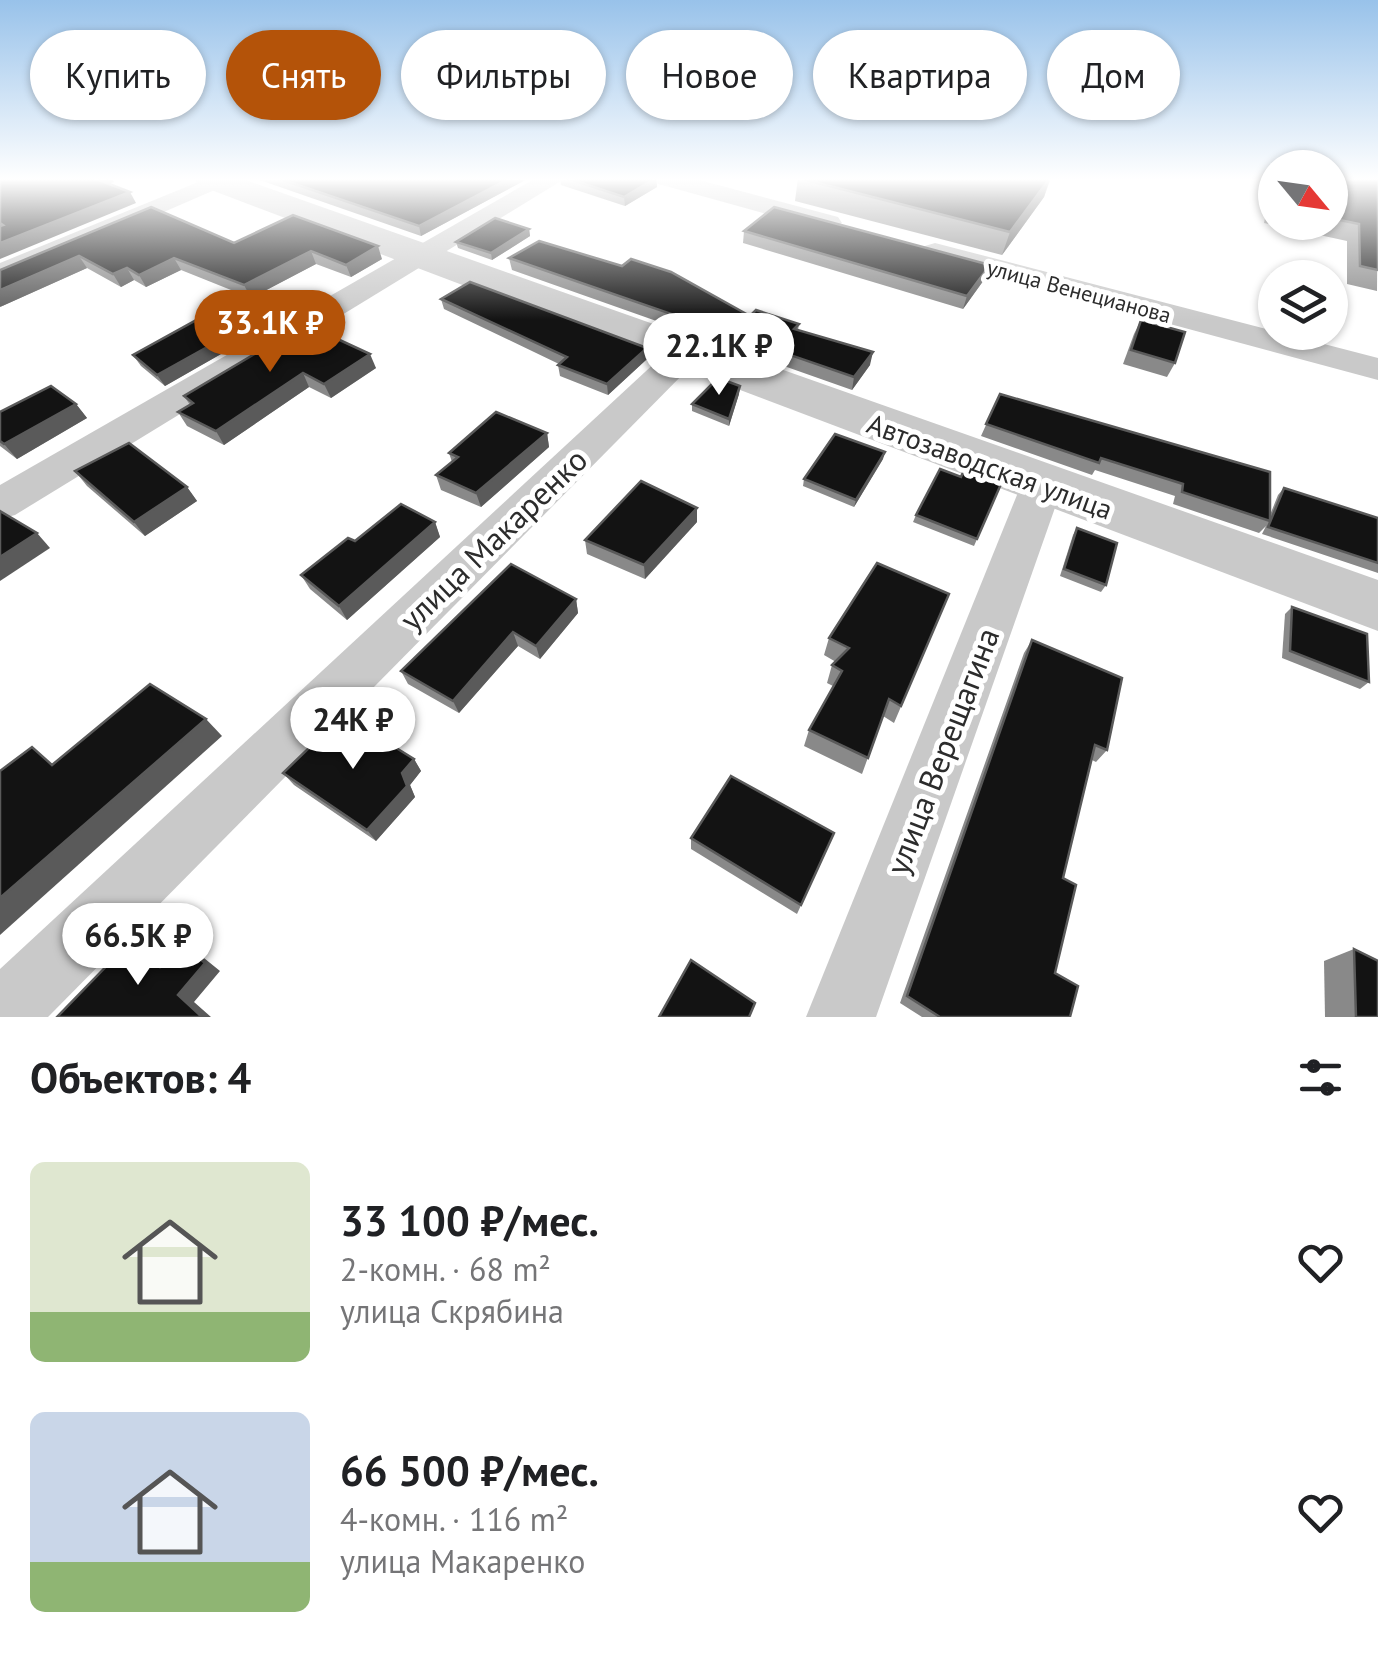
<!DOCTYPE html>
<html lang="ru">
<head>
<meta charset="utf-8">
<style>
  :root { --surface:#fff; --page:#f2f2f2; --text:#202124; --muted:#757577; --accent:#b45309 }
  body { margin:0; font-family:"PT Sans",sans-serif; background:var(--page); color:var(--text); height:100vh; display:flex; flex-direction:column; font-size:38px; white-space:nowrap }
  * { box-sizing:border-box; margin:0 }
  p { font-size:32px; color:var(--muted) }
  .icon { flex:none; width:55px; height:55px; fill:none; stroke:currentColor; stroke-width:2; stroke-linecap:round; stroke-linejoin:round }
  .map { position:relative; height:1017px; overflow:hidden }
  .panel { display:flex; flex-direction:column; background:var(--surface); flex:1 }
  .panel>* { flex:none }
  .top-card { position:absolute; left:30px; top:30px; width:1320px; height:90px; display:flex; gap:20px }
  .needle { width:65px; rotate:119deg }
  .buttons { position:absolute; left:1258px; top:150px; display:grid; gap:20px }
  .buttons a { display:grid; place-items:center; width:90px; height:90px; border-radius:50%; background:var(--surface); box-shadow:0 2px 8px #0004; font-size:50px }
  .price { position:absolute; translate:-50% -85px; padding:0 22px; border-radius:35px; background:#fff; color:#222; font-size:32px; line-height:65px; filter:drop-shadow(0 2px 5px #0008) }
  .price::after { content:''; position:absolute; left:50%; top:60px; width:30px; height:22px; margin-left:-15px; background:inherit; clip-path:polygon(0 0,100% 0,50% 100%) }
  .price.on { background:var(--accent); color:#fff }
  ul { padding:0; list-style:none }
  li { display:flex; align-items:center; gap:30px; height:250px; padding:0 30px }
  li span { display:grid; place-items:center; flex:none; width:280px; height:200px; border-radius:15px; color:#555 }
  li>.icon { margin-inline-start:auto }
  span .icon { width:120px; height:120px; fill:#fffc; stroke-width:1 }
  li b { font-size:42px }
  h2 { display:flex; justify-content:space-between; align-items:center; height:120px; padding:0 30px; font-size:42px }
  .tag { padding:0 35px; border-radius:45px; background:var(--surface); box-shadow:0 2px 8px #0004; font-size:35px; line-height:90px }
  .tag.on { background:var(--accent); color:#fff }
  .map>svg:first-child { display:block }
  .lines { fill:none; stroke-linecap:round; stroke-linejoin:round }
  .minor { fill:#c9c9c9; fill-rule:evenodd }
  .tertiary { fill:#c9c9c9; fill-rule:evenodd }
  .wall { fill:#898989 }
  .shaded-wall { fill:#5a5a5a }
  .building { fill:#131313; stroke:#5a5a5a; stroke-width:2.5 }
  .labels { text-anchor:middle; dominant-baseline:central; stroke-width:10; stroke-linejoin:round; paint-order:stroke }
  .far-street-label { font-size:22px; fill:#2c2c2c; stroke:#fff }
  .street-label { font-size:28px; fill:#2c2c2c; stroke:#fff }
  .near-street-label { font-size:32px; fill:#2c2c2c; stroke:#fff }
</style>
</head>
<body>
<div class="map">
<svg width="1378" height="1017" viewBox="0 0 1378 1017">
  <rect width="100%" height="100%" fill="#fff"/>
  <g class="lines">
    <g class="minor">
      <path d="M208,178H230L233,182L0,283V263Z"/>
      <path d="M536,178H566L15,515L0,519V485Z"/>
      <path d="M652,178H692L838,217L842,223L828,231L655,183Z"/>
      <path d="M935,243L1378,358V380L925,258L921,252L925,246Z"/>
      <path d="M684,344L696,347L701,354L696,361L48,1017H0V969L672,347Z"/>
      <path d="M1042,470L1057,475L1063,485L876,1017H806L1021,485L1027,475Z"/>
    </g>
    <path class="tertiary" d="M193,178H240L1378,580V631L198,185Z"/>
  </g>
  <g class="wall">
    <path d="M254,178H529L421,236Z"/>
    <path d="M560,178H656L657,187L625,206L561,185Z"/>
    <path d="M1051,178L1044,197L1002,255L795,201L798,178Z"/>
    <path d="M1273,178H1275V222H1330V178H1378L1377,291L1347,284V241L1264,223Z"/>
    <path d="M151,207L234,243L382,259L351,277L316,264L251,298L181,270L146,287L134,280L121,287L87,268L0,307Z"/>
    <path d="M529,229L530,236L492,260L458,248L456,242Z"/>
    <path d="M744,231L990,265L986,277L963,309L743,243Z"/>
    <path d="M509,258L750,316L799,324L798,330L870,365L852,390L512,270Z"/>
    <path d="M441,299L647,348V359L608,395L560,376L558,365L559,364L444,309Z"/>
    <path d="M272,311L277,322L165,386L141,366L133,355Z"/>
    <path d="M1141,320L1175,363L1167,377L1123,364L1134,334Z"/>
    <path d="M305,324L376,368L331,398L309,387L224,445L187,426L178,412L190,405L184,396Z"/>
    <path d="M739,394L729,426L692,411V404Z"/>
    <path d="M1000,394L1270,515L1278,495L1284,488L1378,518V573L1262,534L1266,526L1259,533L1173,504L1175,496L1095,470L1092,475L981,436Z"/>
    <path d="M76,404L87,418L17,459L0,446V412Z"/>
    <path d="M547,433L549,447L481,507L441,490L436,475L452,462L449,453Z"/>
    <path d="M883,459L854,507L803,486L804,479Z"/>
    <path d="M75,471L187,487L197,501L145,536L87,486Z"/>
    <path d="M961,477L1001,484L974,546L913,522L916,515Z"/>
    <path d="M435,522L440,537L347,620L310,589L301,575L355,541Z"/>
    <path d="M697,522L645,579L587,554L585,540Z"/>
    <path d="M1077,528L1106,585L1101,592L1060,576L1073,535Z"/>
    <path d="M949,594L894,723L883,716L862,774L804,746L809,730L833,686L827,683L832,665L836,662L824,655L829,638Z"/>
    <path d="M576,599L578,613L540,659L518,646L459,713L408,684L401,671Z"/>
    <path d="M1292,607L1369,682L1360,689L1282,658L1285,614Z"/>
    <path d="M1032,640L1107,750L1096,762L1092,760L1063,878L1055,973L1070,1017H922L900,1003L1024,653Z"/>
    <path d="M414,759L421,771L410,785L415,797L376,841L294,785L283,773Z"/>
    <path d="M834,833L797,914L691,849V838Z"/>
    <path d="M1354,949L1378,1017H1325L1324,961Z"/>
  </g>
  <g class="shaded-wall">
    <path d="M91,178H112L114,182L97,188Z"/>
    <path d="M510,178H529L421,236L419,226Z"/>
    <path d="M656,178L657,187L625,206L624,197Z"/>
    <path d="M1050,178L1044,197L1002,255L1010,232Z"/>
    <path d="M130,192L136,203L0,259V243Z"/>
    <path d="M529,229L530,236L492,260L491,253Z"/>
    <path d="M378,246L382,259L351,277L346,265Z"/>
    <path d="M311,251L316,264L251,298L244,285Z"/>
    <path d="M79,256L87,268L0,307V290Z"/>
    <path d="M174,258L181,270L146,287L139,275Z"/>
    <path d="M990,265L986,277L963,309L967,296Z"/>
    <path d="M127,268L134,280L121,287L113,274Z"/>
    <path d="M272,311L277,322L165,386L157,375Z"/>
    <path d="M647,348V359L608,395L607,384Z"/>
    <path d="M873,352L870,365L852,390L854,377Z"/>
    <path d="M370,354L376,368L331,398L324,384Z"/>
    <path d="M303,373L309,387L224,445L216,431Z"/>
    <path d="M740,386L739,394L729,426V419Z"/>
    <path d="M76,404L87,418L17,459L4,444Z"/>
    <path d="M547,433L549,447L481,507L476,493Z"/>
    <path d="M885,452L883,459L854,507L856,500Z"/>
    <path d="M187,487L197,501L145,536L134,522Z"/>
    <path d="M697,508V522L645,579L644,565Z"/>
    <path d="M435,522L440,537L347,620L339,606Z"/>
    <path d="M37,533L50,548L0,581V557Z"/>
    <path d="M576,599L578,613L540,659L536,646Z"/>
    <path d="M513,632L518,646L459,713L453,701Z"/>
    <path d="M206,719L222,736L0,935V898Z"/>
    <path d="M414,759L421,771L410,785L415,797L376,841L367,830L402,773Z"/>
    <path d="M130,942L148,950L176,975L160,967Z"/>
    <path d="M184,946L199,954L220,971L194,1002L211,1017H202L178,995Z"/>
  </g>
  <g class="building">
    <path d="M0,178H94L130,192L0,243V226L3,225L0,223Z"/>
    <path d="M277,178H510L419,226Z"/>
    <path d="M566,178H656L624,197Z"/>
    <path d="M798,178H1050L1010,232Z"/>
    <path d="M1330,178H1378V270L1360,266L1359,224L1330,218Z"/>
    <path d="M151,207L234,243L293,215L378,246L346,265L311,251L244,285L174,258L139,275L127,268L113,274L79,256L0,290V270Z"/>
    <path d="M774,207L990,265L967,296L744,231Z"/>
    <path d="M495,218L529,229L491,253L456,242Z"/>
    <path d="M539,241L622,266L631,259L671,272L750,316L756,310L799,324L794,329L873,352L854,377L509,258Z"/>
    <path d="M470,282L647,348L607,384L558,365L567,357L441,299Z"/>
    <path d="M240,296L272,311L157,375L133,355Z"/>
    <path d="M1141,320L1185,332L1175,363L1131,350Z"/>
    <path d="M305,324L370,354L324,384L303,373L216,431L178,412L193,403L184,396Z"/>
    <path d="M718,378L740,386L729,419L692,404Z"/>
    <path d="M51,386L76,404L4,444L0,441V412Z"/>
    <path d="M1000,394L1270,472V521L1182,492L1183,484L1101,458L1099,463L986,424Z"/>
    <path d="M496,412L547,433L476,493L436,475L458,457L449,453Z"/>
    <path d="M835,434L885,452L856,500L804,479Z"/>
    <path d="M129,443L187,487L134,522L75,471Z"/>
    <path d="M940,469L961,477L964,470L1001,484L977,539L916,515Z"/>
    <path d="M641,481L697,508L644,565L585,540Z"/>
    <path d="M1284,488L1378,518V563L1268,527Z"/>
    <path d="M401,504L435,522L339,606L301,575L348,538L355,541Z"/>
    <path d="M0,511L37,533L0,557Z"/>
    <path d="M1077,528L1117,543L1106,585L1064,569Z"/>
    <path d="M877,563L949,594L901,706L889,699L868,758L809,730L842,671L832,665L849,648L829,638Z"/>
    <path d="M511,564L576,599L536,646L513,632L453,701L401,671Z"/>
    <path d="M1292,607L1367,634L1369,682L1290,651Z"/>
    <path d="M1032,640L1122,678L1107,750L1095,745L1063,878L1076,885L1055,973L1078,986L1070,1017H940L907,996Z"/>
    <path d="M150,684L206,719L0,898V771L32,747L52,765Z"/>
    <path d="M343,715L414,759L402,773L407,786L367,830L283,773Z"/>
    <path d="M731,776L834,833L801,905L691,838Z"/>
    <path d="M130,942L160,967L184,946L205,963L178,995L202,1017H57Z"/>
    <path d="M1354,949L1378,961V1017H1356Z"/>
    <path d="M691,960L755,1003L749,1017H659Z"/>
  </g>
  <linearGradient id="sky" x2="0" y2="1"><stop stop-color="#98c2ea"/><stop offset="0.56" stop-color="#fff"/><stop offset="1" stop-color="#fff" stop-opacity="0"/></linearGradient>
  <rect width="1378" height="320" fill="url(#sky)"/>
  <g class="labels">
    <g class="far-street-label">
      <text transform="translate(1079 291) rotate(15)">улица Венецианова</text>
    </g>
    <g class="street-label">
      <text transform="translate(990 466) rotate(20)">Автозаводская улица</text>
    </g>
    <g class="near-street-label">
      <text transform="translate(493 539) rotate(-44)">улица Макаренко</text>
      <text transform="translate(942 751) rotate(-69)">улица Верещагина</text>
    </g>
  </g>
</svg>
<div class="buttons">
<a><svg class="needle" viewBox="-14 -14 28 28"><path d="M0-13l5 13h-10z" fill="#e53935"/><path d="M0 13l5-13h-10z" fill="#757577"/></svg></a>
<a><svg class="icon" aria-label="layers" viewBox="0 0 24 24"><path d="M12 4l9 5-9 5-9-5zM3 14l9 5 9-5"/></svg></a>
</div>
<b class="price on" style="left:270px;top:375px">33.1K ₽</b>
<b class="price" style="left:719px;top:398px">22.1K ₽</b>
<b class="price" style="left:353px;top:772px">24K ₽</b>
<b class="price" style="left:138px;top:988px">66.5K ₽</b>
<div class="top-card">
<a class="tag">Купить</a>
<a class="tag on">Снять</a>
<a class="tag">Фильтры</a>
<a class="tag">Новое</a>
<a class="tag">Квартира</a>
<a class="tag">Дом</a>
</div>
</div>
<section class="panel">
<h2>Объектов: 4<svg class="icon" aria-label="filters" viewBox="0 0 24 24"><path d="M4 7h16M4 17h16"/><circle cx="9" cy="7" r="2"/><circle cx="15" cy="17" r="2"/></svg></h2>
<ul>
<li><span style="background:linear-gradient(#dfe7d0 75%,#8fb573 0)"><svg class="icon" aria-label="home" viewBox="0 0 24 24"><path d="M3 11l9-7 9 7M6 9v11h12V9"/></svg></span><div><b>33 100 ₽/мес.</b><p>2-комн. · 68 m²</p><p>улица Скрябина</p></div><svg class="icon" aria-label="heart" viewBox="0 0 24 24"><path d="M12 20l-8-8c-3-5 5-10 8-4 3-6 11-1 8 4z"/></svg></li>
<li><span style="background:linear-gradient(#c9d6e8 75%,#8fb573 0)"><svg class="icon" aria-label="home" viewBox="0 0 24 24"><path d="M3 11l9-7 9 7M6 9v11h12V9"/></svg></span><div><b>66 500 ₽/мес.</b><p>4-комн. · 116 m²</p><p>улица Макаренко</p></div><svg class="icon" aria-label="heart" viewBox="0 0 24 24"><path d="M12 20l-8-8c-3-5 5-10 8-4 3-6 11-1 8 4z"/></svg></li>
</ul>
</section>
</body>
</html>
